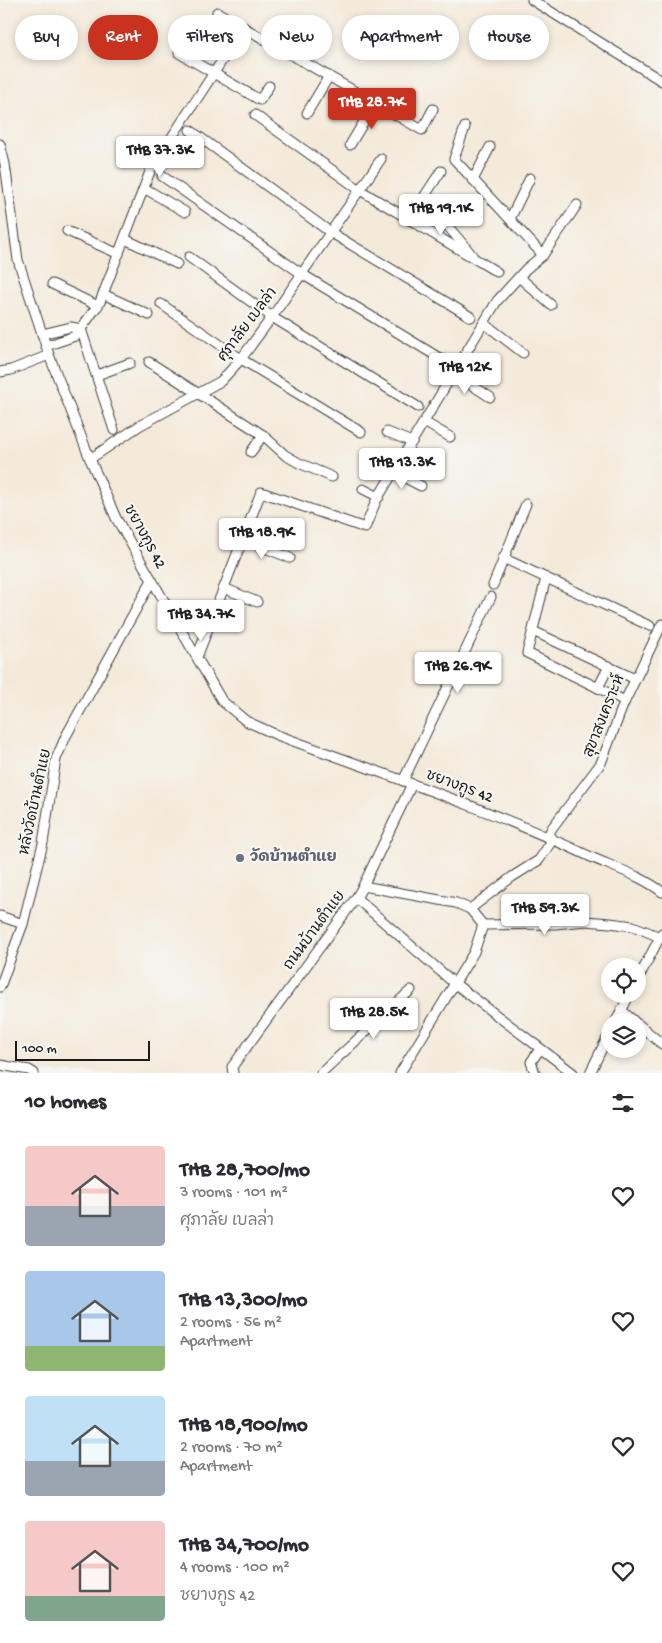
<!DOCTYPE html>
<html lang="en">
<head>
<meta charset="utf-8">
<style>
  :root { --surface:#fff; --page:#f2f2f3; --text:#2b2b33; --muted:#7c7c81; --accent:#c8321e }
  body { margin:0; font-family:"Gochi Hand","Playpen Sans Thai",sans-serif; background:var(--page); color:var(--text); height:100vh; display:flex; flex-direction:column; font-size:19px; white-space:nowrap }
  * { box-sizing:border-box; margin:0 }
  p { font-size:16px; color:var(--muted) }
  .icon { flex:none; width:28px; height:28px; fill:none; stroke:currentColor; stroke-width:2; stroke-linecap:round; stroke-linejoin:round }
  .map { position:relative; height:1073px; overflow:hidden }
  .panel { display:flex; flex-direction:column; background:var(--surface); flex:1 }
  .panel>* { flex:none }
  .top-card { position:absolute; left:15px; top:15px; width:632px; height:45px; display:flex; gap:10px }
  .controls { position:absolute; left:601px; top:958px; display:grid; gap:10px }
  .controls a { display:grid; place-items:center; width:45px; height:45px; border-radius:50%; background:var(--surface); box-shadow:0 2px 8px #0003; font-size:25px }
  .scale { position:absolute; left:15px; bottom:12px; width:135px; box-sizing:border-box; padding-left:5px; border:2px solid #1c1c1c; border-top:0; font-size:14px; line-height:18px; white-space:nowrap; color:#1c1c1c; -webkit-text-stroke:4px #f6f6f2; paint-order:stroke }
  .price { position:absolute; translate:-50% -42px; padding:0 11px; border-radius:5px; background:#fff; color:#222; font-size:16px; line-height:32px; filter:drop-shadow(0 1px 2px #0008) }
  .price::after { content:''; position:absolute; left:50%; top:30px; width:15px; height:11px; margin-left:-8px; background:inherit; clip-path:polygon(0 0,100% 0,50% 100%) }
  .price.selected { background:var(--accent); color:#fff }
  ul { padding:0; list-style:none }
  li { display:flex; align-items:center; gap:15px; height:125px; padding:0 25px }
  li span { display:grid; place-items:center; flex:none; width:140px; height:100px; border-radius:5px; color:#555 }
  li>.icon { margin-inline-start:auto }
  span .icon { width:60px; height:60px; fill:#fffc; stroke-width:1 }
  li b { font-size:21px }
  h2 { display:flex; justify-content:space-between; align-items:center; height:60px; padding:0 25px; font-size:21px }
  .chip { padding:0 18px; border-radius:22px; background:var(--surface); box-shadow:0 2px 8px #0003; font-size:18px; line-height:45px }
  .chip.selected { background:var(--accent); color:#fff }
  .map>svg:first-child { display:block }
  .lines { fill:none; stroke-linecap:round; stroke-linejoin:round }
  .minor-casing { stroke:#3c3b38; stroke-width:11 }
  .minor { stroke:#fff; stroke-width:9 }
  .worship-dot { fill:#6b7280; stroke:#f6f6f2; stroke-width:2 }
  .labels { text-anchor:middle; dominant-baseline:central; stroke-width:4.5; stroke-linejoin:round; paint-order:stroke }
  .street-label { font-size:15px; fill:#1c1c1c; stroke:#f6f6f2 }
  .worship-label { font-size:15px; font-weight:bold; fill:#5b616d; stroke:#f6f6f2; text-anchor:start }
</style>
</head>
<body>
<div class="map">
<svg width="662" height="1073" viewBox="0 0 662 1073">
  <rect width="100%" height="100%" fill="#f6f6f2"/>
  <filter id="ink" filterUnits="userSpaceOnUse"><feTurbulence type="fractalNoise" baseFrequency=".02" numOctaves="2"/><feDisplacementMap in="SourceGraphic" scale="10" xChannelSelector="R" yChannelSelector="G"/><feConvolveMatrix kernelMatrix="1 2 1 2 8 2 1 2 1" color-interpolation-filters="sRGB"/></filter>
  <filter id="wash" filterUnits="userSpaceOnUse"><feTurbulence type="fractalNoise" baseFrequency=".0096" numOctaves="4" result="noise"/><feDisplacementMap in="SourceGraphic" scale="20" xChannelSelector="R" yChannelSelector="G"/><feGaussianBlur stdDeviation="1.12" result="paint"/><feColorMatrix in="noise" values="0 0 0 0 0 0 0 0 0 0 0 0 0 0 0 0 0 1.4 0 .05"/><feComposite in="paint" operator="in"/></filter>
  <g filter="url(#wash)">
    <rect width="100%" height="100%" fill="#f4eada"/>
  </g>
  <g filter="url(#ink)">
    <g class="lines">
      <defs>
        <g id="minor">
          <path d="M532,0L662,81"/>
          <path d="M217,12L422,130L433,109"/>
          <path d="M179,53L260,100L269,86"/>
          <path d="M307,113L329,76"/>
          <path d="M255,115L360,190L497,272"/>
          <path d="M465,127L454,159L543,255"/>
          <path d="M190,130L330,232L471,317"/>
          <path d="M0,144L5,164L18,260L49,355L90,459L116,518L222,701L246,721L277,735C383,774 490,809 591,857C613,867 644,877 662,892"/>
          <path d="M350,145L375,103"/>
          <path d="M162,176L302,274L446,362"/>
          <path d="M473,180L490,147"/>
          <path d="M144,188L185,212"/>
          <path d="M424,198L472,255"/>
          <path d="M510,219L530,178"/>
          <path d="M409,220L441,171"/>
          <path d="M67,231L119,254"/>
          <path d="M125,239L177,264"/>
          <path d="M189,257L272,317L418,407"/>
          <path d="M519,277L551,305"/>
          <path d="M52,284L98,306"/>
          <path d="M103,294L149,315"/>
          <path d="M161,304L241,359L361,432"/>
          <path d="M484,323L523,353"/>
          <path d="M42,334L71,327L81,329L75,336L46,346"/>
          <path d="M149,362L263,435L285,455L299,463L332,477"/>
          <path d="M0,372L11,370L49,355"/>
          <path d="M453,373L490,397"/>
          <path d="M97,375L130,363"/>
          <path d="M424,422L450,437"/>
          <path d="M114,430L81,329L100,302L151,169L244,27"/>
          <path d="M387,432L412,442"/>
          <path d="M251,452L263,435"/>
          <path d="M90,459L139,426L221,381L241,359L272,317L381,159"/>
          <path d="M394,472L421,486"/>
          <path d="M363,489L379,497"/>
          <path d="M243,539L290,558"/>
          <path d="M503,558L650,626"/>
          <path d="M546,578L527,653L625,701"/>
          <path d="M493,585L526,504"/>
          <path d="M224,588L257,602"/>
          <path d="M533,631L635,679"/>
          <path d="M197,657L261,492L365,528L376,501L497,301L526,269L543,255L577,205"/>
          <path d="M598,688L609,666"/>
          <path d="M403,781L491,597"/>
          <path d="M548,836L552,828L601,763L624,703L662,624"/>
          <path d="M363,886L412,784"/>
          <path d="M356,898L454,983L573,1073"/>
          <path d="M470,909L483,925"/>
          <path d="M0,916L23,924"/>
          <path d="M638,979L662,933"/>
          <path d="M0,987L23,924L43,843L56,759L66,736L152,580"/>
          <path d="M621,1010L634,1021"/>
          <path d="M616,1021L630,994"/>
          <path d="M638,1024L662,1044"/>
          <path d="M0,1065L29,1070L34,1073"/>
          <path d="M233,1073L232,1067L356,898L363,886L456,903L470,909L512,877L539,860L553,839"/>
          <path d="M321,1073L411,990"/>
          <path d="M400,1073L474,952L483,925L555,924L586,921L610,923L633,926L660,937"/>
          <path d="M535,1073L531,1062L540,1049"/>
          <path d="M590,1073L610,1032"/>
        </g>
      </defs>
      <use href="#minor" class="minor-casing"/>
      <use href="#minor" class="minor"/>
    </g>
  </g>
  <circle class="worship-dot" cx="240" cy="858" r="5"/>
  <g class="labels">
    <g class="street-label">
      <text transform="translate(248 325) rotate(-53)">ศุภาลัย เบลล่า</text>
      <text transform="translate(144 537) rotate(61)">ชยางกูร 42</text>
      <text transform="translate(605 716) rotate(-68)">สุขาสงเคราะห์</text>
      <text transform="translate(459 787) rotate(20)">ชยางกูร 42</text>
      <text transform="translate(36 802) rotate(-78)">หลังวัดบ้านตำแย</text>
      <text transform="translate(315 931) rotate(-54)">ถนนบ้านตำแย</text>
    </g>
    <g class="worship-label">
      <text x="250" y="858">วัดบ้านตำแย</text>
    </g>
  </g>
</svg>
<div class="controls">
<a><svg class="icon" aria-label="locate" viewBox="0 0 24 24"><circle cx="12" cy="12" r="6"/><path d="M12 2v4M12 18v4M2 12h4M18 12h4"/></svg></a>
<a><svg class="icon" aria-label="layers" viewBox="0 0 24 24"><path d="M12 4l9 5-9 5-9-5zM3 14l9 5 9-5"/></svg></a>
</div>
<div class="scale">100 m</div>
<b class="price selected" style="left:372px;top:130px">THB 28.7K</b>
<b class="price" style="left:160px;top:178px">THB 37.3K</b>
<b class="price" style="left:441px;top:236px">THB 19.1K</b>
<b class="price" style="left:465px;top:395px">THB 12K</b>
<b class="price" style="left:402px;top:490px">THB 13.3K</b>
<b class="price" style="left:262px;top:560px">THB 18.9K</b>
<b class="price" style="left:201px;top:642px">THB 34.7K</b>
<b class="price" style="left:458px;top:694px">THB 26.9K</b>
<b class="price" style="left:545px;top:936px">THB 59.3K</b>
<b class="price" style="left:374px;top:1040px">THB 28.5K</b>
<div class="top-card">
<a class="chip">Buy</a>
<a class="chip selected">Rent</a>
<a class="chip">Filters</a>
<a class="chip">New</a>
<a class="chip">Apartment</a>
<a class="chip">House</a>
</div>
</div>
<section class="panel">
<h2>10 homes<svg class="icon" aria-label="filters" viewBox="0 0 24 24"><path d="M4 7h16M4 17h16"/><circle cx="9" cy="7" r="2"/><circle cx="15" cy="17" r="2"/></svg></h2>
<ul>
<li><span style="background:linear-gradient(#f6c9c9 60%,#9aa5b1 0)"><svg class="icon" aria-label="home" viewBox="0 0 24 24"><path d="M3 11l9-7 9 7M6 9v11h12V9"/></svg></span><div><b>THB 28,700/mo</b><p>3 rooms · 101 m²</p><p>ศุภาลัย เบลล่า</p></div><svg class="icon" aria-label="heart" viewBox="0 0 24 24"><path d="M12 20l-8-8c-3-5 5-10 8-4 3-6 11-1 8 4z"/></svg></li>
<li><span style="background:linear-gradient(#a9c7e8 75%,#8fb573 0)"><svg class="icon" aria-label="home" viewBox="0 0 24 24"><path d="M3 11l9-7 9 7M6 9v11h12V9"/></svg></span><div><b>THB 13,300/mo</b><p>2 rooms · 56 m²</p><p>Apartment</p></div><svg class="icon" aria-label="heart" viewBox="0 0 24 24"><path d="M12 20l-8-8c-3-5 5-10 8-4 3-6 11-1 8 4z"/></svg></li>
<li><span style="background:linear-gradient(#bfe0f5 65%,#9aa5b1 0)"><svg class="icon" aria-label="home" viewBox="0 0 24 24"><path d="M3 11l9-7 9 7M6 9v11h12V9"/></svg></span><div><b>THB 18,900/mo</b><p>2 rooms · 70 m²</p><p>Apartment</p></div><svg class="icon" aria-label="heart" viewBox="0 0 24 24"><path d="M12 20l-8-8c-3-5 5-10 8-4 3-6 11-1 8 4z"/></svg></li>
<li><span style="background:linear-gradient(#f6c9c9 75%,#7fa58c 0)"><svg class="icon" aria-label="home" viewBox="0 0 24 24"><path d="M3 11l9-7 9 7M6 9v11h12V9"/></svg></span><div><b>THB 34,700/mo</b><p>4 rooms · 100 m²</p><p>ชยางกูร 42</p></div><svg class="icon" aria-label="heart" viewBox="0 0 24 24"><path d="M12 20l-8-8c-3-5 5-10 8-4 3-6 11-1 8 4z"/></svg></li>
</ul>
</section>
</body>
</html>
